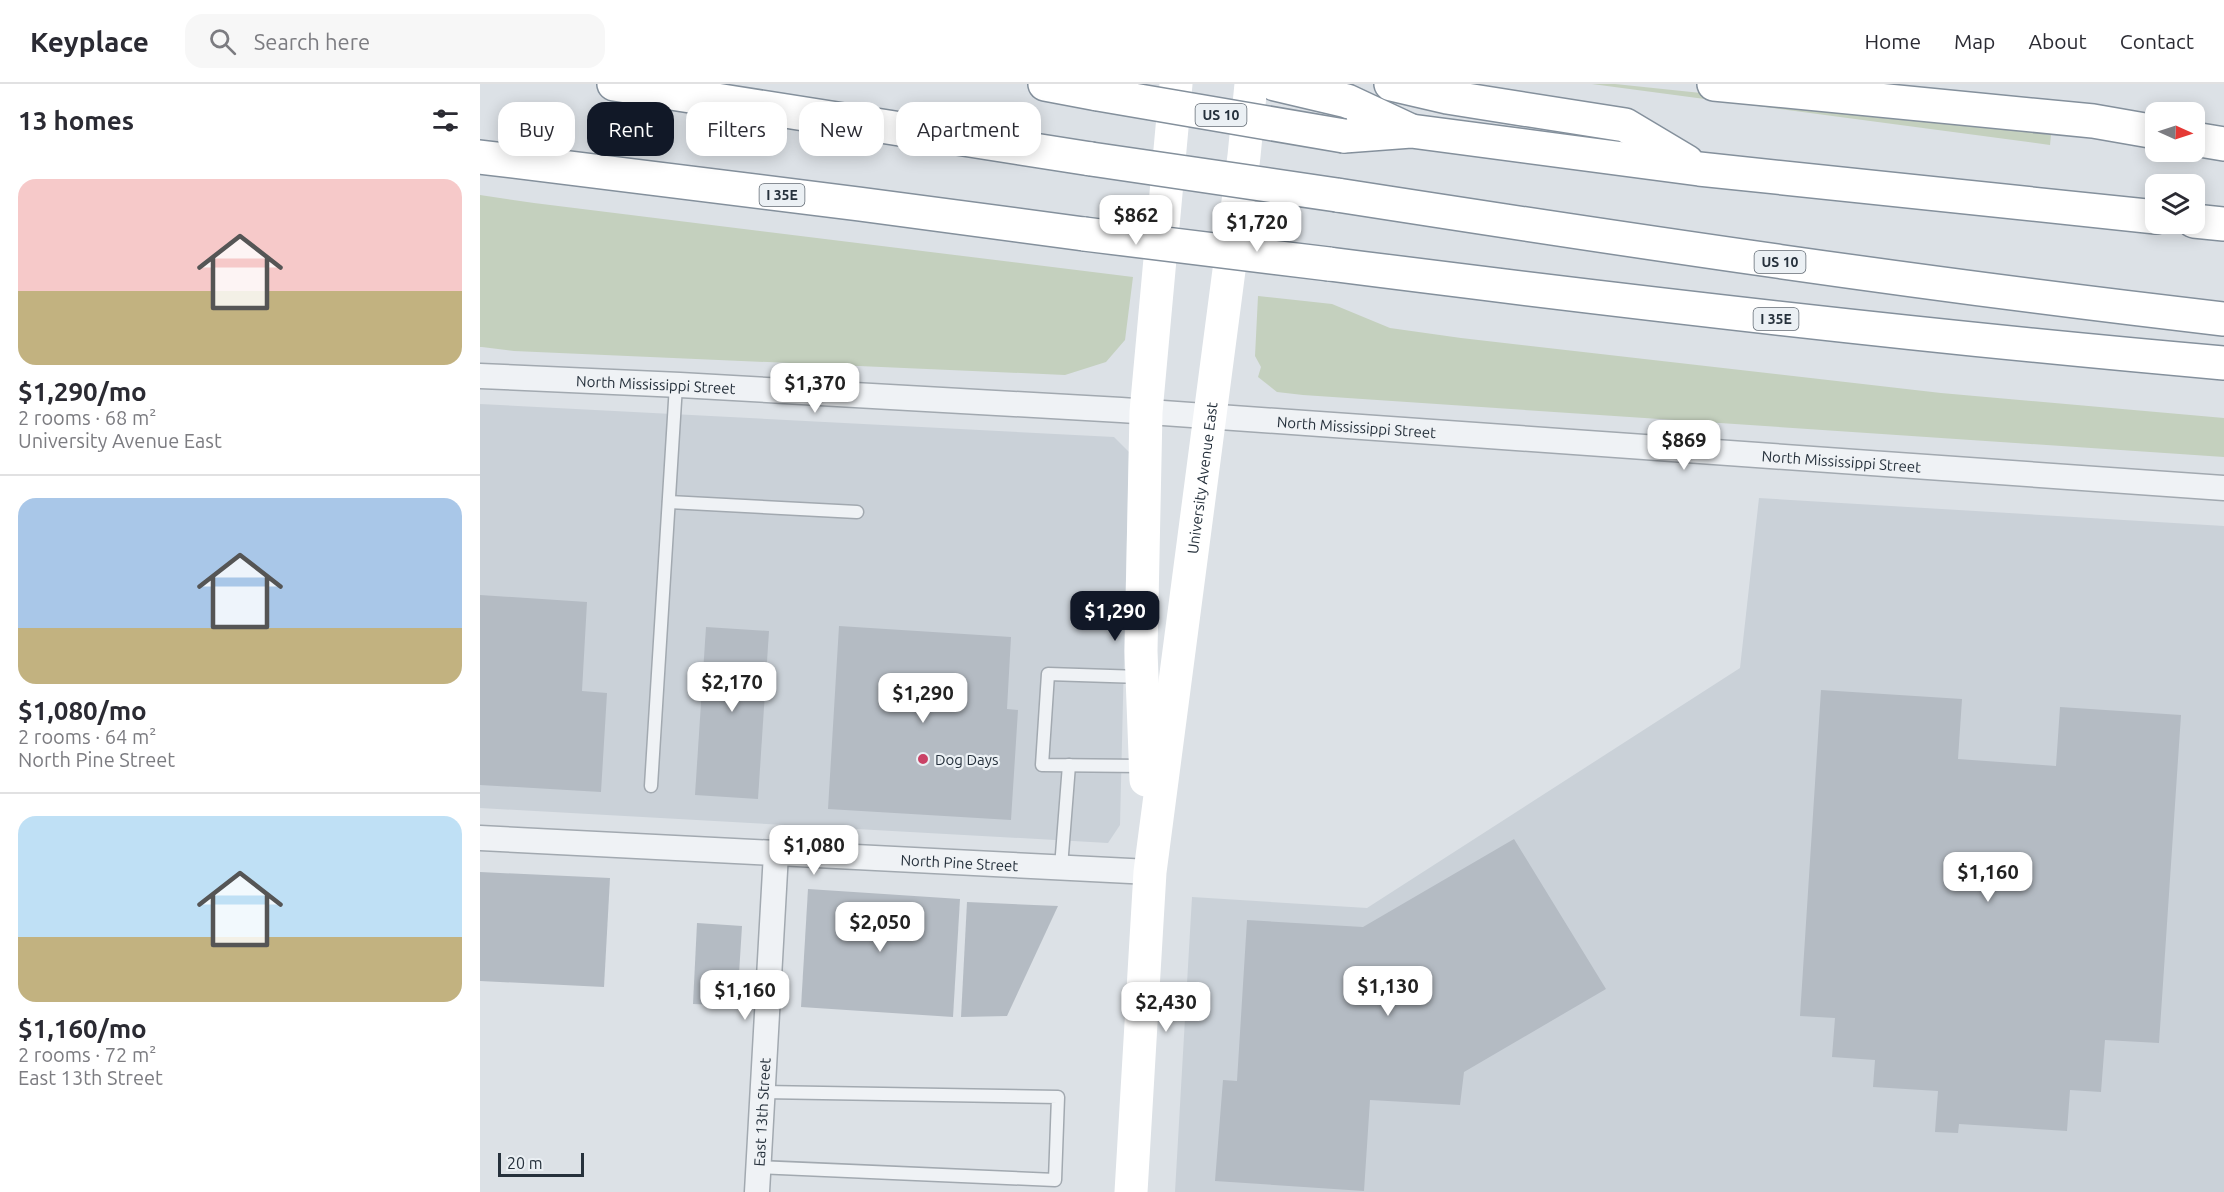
<!DOCTYPE html>
<html lang="en">
<head>
<meta charset="utf-8">
<style>
  :root { --surface:#fff; --page:#f7f7f7; --text:#2b2b33; --muted:#7c7c81; --line:#e1e1e2; --accent:#111827 }
  body { margin:0; font-family:Ubuntu,sans-serif; background:var(--page); color:var(--text); height:100vh; display:flex; flex-direction:column; font-size:22px; white-space:nowrap }
  * { box-sizing:border-box; margin:0 }
  p { font-size:20px; color:var(--muted) }
  .icon { flex:none; width:33px; height:33px; fill:none; stroke:currentColor; stroke-width:2; stroke-linecap:round; stroke-linejoin:round }
  .map { position:relative; flex:1; overflow:hidden }
  .details { display:flex; flex-direction:column; background:var(--surface); width:480px }
  .details>* { flex:none }
  .guide { position:absolute; left:18px; top:18px; width:570px; height:54px; display:flex; gap:12px }
  .needle { width:39px; rotate:93deg }
  .tools { position:absolute; left:1665px; top:18px; display:grid; gap:12px }
  .tools a { display:grid; place-items:center; width:60px; height:60px; border-radius:12px; background:var(--surface); box-shadow:0 3px 15px #0003; font-size:30px }
  .scale { position:absolute; left:18px; bottom:15px; width:86px; box-sizing:border-box; padding-left:6px; border:3px solid #26313c; border-top:0; font-size:16px; line-height:21px; white-space:nowrap; color:#26313c; -webkit-text-stroke:4px #ebf0f4; paint-order:stroke }
  .price { position:absolute; translate:-50% -51px; padding:0 14px; border-radius:12px; background:#fff; color:#222; font-size:20px; line-height:39px; filter:drop-shadow(0 2px 3px #0008) }
  .price::after { content:''; position:absolute; left:50%; top:36px; width:18px; height:14px; margin-left:-9px; background:inherit; clip-path:polygon(0 0,100% 0,50% 100%) }
  .price.on { background:var(--accent); color:#fff }
  ul { padding:0; list-style:none }
  li { display:grid; align-content:center; gap:12px; height:318px; padding:0 18px }
  li+li { border-top:2px solid var(--line) }
  li span { display:grid; place-items:center; height:186px; border-radius:18px; color:#555 }
  li>.icon { margin-inline-start:auto }
  span .icon { width:108px; height:108px; fill:#fffc; stroke-width:1 }
  li b { font-size:26px }
  h2 { display:flex; justify-content:space-between; align-items:center; height:72px; padding:0 18px; font-size:26px }
  .pill { padding:0 21px; border-radius:18px; background:var(--surface); box-shadow:0 3px 15px #0003; font-size:21px; line-height:54px }
  .pill.on { background:var(--accent); color:#fff }
  header { display:flex; align-items:center; gap:36px; box-sizing:border-box; height:84px; padding:0 30px; background:var(--surface); border-bottom:2px solid var(--line) }
  header strong { font-size:28px }
  nav { display:flex; gap:33px; margin-inline-start:auto; font-size:21px }
  .search { width:420px; height:54px; background:var(--page); display:flex; align-items:center; gap:15px; box-sizing:border-box; padding:0 21px; border-radius:18px; color:var(--muted); font-size:22px }
  main { display:flex; flex:1; min-height:0 }
  .map>svg:first-child { display:block }
  .built { fill:#cad1d8 }
  .green { fill:#c4d0be }
  .building { fill:#b4bbc3 }
  .lines { fill:none; stroke-linecap:round; stroke-linejoin:round }
  .service-casing { stroke:#a2a9b0; stroke-width:15 }
  .minor-casing { stroke:#a2a9b0; stroke-width:27 }
  .motorway-casing { stroke:#84909c; stroke-width:36 }
  .service { stroke:#eff2f5; stroke-width:12 }
  .minor { stroke:#eff2f5; stroke-width:24 }
  .secondary { stroke:#fff; stroke-width:33 }
  .motorway { stroke:#fff; stroke-width:33 }
  .motorway-bridge-casing { stroke:#84909c; stroke-width:36; stroke-linecap:butt }
  .motorway-bridge { stroke:#fff; stroke-width:33 }
  .poi-dot { fill:#ca4266; stroke:#ebf0f4; stroke-width:2 }
  .labels { text-anchor:middle; dominant-baseline:central; stroke-width:4.5; stroke-linejoin:round; paint-order:stroke }
  .shield { fill:#ebf0f4; stroke:#616a73; stroke-width:1.5 }
  .shield-label { font-size:14px; font-weight:bold; fill:#26313c }
  .street-label { font-size:15px; fill:#26313c; stroke:#ebf0f4 }
  .poi-label { font-size:15px; fill:#26313c; stroke:#ebf0f4; text-anchor:start }
</style>
</head>
<body>
<header>
<strong>Keyplace</strong>
<div class="search"><svg class="icon" aria-label="search" viewBox="0 0 24 24"><circle cx="10" cy="10" r="6"/><path d="M15 15l6 6"/></svg>Search here</div>
<nav><a>Home</a><a>Map</a><a>About</a><a>Contact</a></nav>
</header>
<main>
<section class="details">
<h2>13 homes<svg class="icon" aria-label="filters" viewBox="0 0 24 24"><path d="M4 7h16M4 17h16"/><circle cx="9" cy="7" r="2"/><circle cx="15" cy="17" r="2"/></svg></h2>
<ul>
<li><span style="background:linear-gradient(#f6c9c9 60%,#c2b280 0)"><svg class="icon" aria-label="home" viewBox="0 0 24 24"><path d="M3 11l9-7 9 7M6 9v11h12V9"/></svg></span><div><b>$1,290/mo</b><p>2 rooms · 68 m²</p><p>University Avenue East</p></div></li>
<li><span style="background:linear-gradient(#a9c7e8 70%,#c2b280 0)"><svg class="icon" aria-label="home" viewBox="0 0 24 24"><path d="M3 11l9-7 9 7M6 9v11h12V9"/></svg></span><div><b>$1,080/mo</b><p>2 rooms · 64 m²</p><p>North Pine Street</p></div></li>
<li><span style="background:linear-gradient(#bfe0f5 65%,#c2b280 0)"><svg class="icon" aria-label="home" viewBox="0 0 24 24"><path d="M3 11l9-7 9 7M6 9v11h12V9"/></svg></span><div><b>$1,160/mo</b><p>2 rooms · 72 m²</p><p>East 13th Street</p></div></li>
</ul>
</section>
<div class="map">
<svg width="1744" height="1108" viewBox="0 0 1744 1108">
  <rect width="100%" height="100%" fill="#dce1e6"/>
  <g class="built">
    <path d="M0,320L634,353L649,368L640,741L628,759L0,724Z"/>
    <path d="M1279,414L1744,442V1108H695L712,813L887,824L1260,584Z"/>
  </g>
  <g class="green">
    <path d="M1112,0H1135L1459,34L1571,51L1570,61Z"/>
    <path d="M0,111L54,119L653,193L645,256L626,278L585,291L34,267L2,263H0Z"/>
    <path d="M778,212L852,220L910,244L981,254L1461,309L1744,334V373L823,311L797,308L778,293L781,283L775,272Z"/>
  </g>
  <g class="building">
    <path d="M0,511L107,518L102,607L127,609L121,708L0,701Z"/>
    <path d="M359,542L531,553L527,625L538,626L531,736L348,725Z"/>
    <path d="M226,543L289,547L278,715L215,711Z"/>
    <path d="M1341,606L1482,615L1478,675L1576,682L1580,623L1701,631L1679,959L1625,956L1621,1008L1590,1006L1587,1047L1479,1040L1478,1049L1455,1048L1458,1007L1393,1003L1395,976L1352,973L1355,934L1320,932Z"/>
    <path d="M1034,755L1126,905L984,988L980,1021L890,1016L884,1107L735,1097L743,996L757,997L767,836L883,843Z"/>
    <path d="M0,788L130,794L124,903L0,897Z"/>
    <path d="M328,805L480,815L473,933L321,923Z"/>
    <path d="M487,818L578,822L527,932L481,933Z"/>
    <path d="M217,839L262,842L257,922L213,920Z"/>
  </g>
  <g class="lines">
    <defs>
      <g id="service">
        <path d="M189,418L377,428"/>
        <path d="M661,593L568,590L562,681L663,682"/>
        <path d="M171,702L196,301"/>
        <path d="M581,783L589,681"/>
        <path d="M279,1083L575,1096L578,1013L283,1008"/>
      </g>
      <g id="minor">
        <path id="s1" d="M0,292L200,301L641,326L1744,404"/>
        <path id="s2" d="M0,754L670,788"/>
        <path id="s3" d="M277,1108L296,769"/>
      </g>
      <g id="motorway">
        <path d="M134,0L611,75"/>
        <path d="M565,0L618,10"/>
        <path d="M795,0L867,17L929,46"/>
        <path d="M911,0L967,13L1145,41L1207,78"/>
        <path d="M1234,0L1613,37L1676,48"/>
        <path d="M864,52L931,47L1219,85L1676,133"/>
        <path d="M1714,55L1744,60"/>
        <path d="M0,73L379,120L604,150"/>
        <path d="M857,111C1152,157 1447,201 1744,235"/>
        <path d="M1714,137L1744,140"/>
        <path d="M849,180C1147,218 1445,253 1744,279"/>
      </g>
    </defs>
    <use href="#service" class="service-casing"/>
    <use href="#minor" class="minor-casing"/>
    <use href="#motorway" class="motorway-casing"/>
    <use href="#service" class="service"/>
    <use href="#minor" class="minor"/>
    <g class="secondary">
      <path d="M666,696L661,567L666,328L696,0"/>
      <path id="s4" d="M651,1108L670,788L764,72L771,0"/>
    </g>
    <use href="#motorway" class="motorway"/>
    <defs>
      <g id="motorway-bridge">
        <path d="M618,10L864,52"/>
        <path d="M611,75L857,111"/>
        <path d="M604,150L849,180"/>
      </g>
    </defs>
    <use href="#motorway-bridge" class="motorway-bridge-casing"/>
    <use href="#motorway-bridge" class="motorway-bridge"/>
  </g>
  <circle class="poi-dot" cx="443" cy="675" r="6"/>
  <g class="labels">
    <g class="shield">
      <rect x="715.5" y="20" width="51" height="22" rx="4.5"/>
      <rect x="279.5" y="100" width="45" height="22" rx="4.5"/>
      <rect x="1274.5" y="167" width="51" height="22" rx="4.5"/>
      <rect x="1273.5" y="224" width="45" height="22" rx="4.5"/>
    </g>
    <g class="shield-label">
      <text x="741" y="31">US 10</text>
      <text x="302" y="111">I 35E</text>
      <text x="1300" y="178">US 10</text>
      <text x="1296" y="235">I 35E</text>
    </g>
    <g class="street-label">
      <text stroke="none"><textPath href="#s1" startOffset="176">North Mississippi Street</textPath></text>
      <text stroke="none"><textPath href="#s1" startOffset="878">North Mississippi Street</textPath></text>
      <text stroke="none"><textPath href="#s1" startOffset="1364">North Mississippi Street</textPath></text>
      <text stroke="none"><textPath href="#s4" startOffset="718">University Avenue East</textPath></text>
      <text stroke="none"><textPath href="#s2" startOffset="480">North Pine Street</textPath></text>
      <text stroke="none"><textPath href="#s3" startOffset="80">East 13th Street</textPath></text>
    </g>
    <g class="poi-label">
      <text x="455" y="675">Dog Days</text>
    </g>
  </g>
</svg>
<div class="tools">
<a><svg class="needle" viewBox="-14 -14 28 28"><path d="M0-13l5 13h-10z" fill="#e53935"/><path d="M0 13l5-13h-10z" fill="#7c7c81"/></svg></a>
<a><svg class="icon" aria-label="layers" viewBox="0 0 24 24"><path d="M12 4l9 5-9 5-9-5zM3 14l9 5 9-5"/></svg></a>
</div>
<div class="scale">20 m</div>
<b class="price" style="left:656px;top:162px">$862</b>
<b class="price" style="left:777px;top:169px">$1,720</b>
<b class="price" style="left:335px;top:330px">$1,370</b>
<b class="price" style="left:1204px;top:387px">$869</b>
<b class="price on" style="left:635px;top:558px">$1,290</b>
<b class="price" style="left:252px;top:629px">$2,170</b>
<b class="price" style="left:443px;top:640px">$1,290</b>
<b class="price" style="left:334px;top:792px">$1,080</b>
<b class="price" style="left:1508px;top:819px">$1,160</b>
<b class="price" style="left:400px;top:869px">$2,050</b>
<b class="price" style="left:908px;top:933px">$1,130</b>
<b class="price" style="left:265px;top:937px">$1,160</b>
<b class="price" style="left:686px;top:949px">$2,430</b>
<div class="guide">
<a class="pill">Buy</a>
<a class="pill on">Rent</a>
<a class="pill">Filters</a>
<a class="pill">New</a>
<a class="pill">Apartment</a>
</div>
</div>
</main>
</body>
</html>
